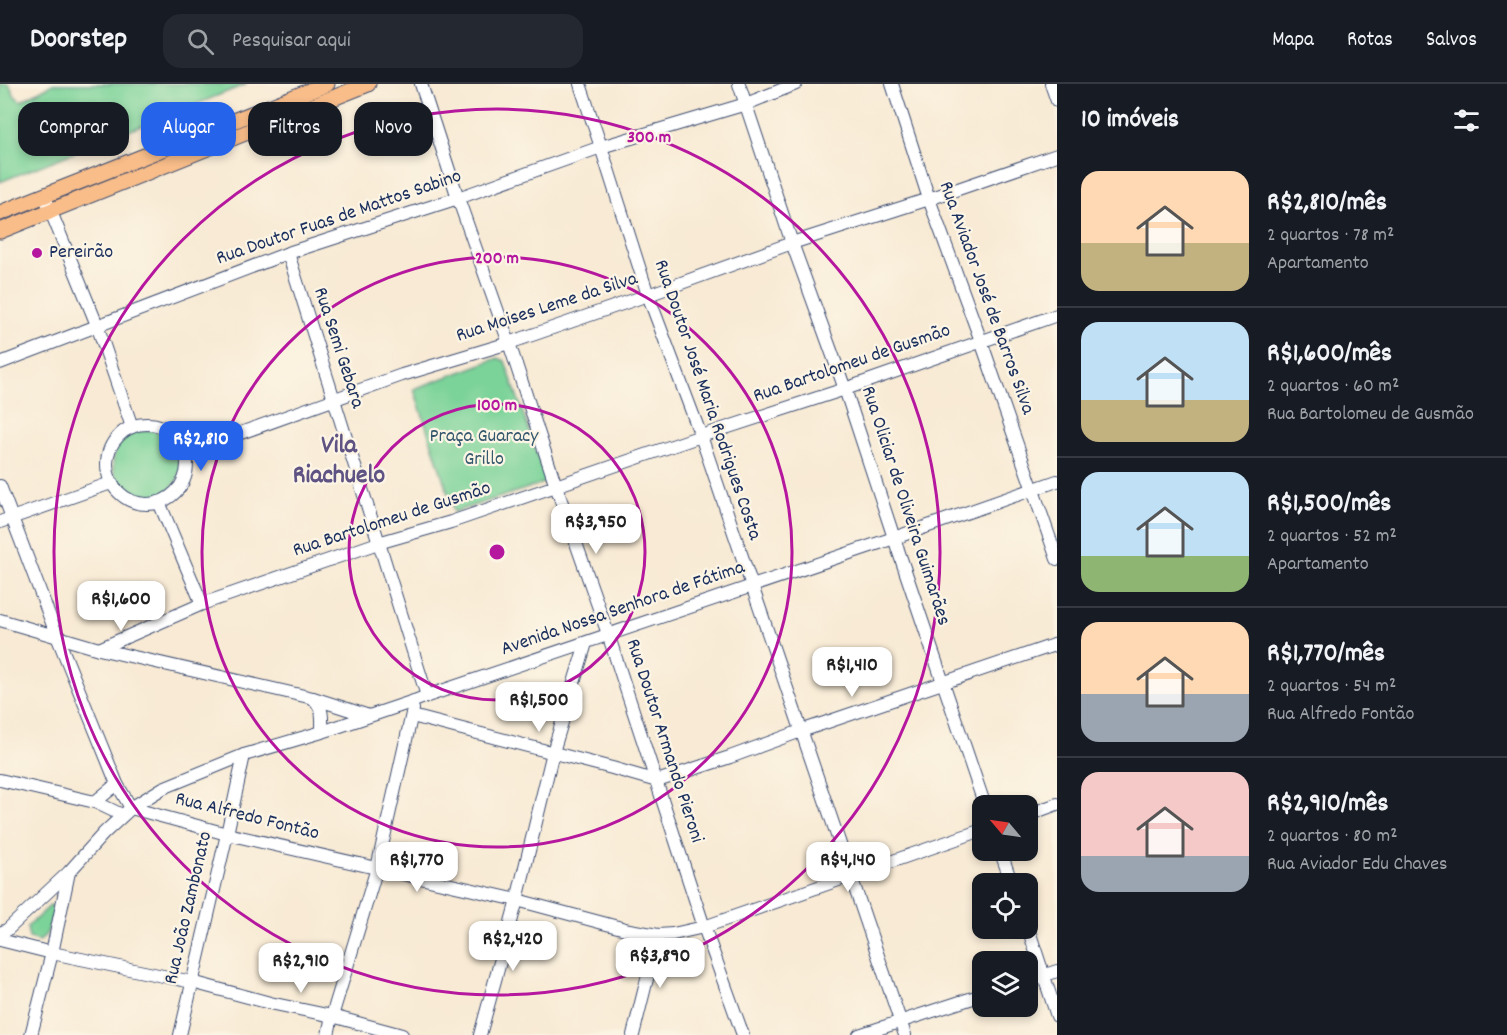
<!DOCTYPE html>
<html lang="pt">
<head>
<meta charset="utf-8">
<style>
  :root { --surface:#171b24; --page:#242831; --text:#f1f3f6; --muted:#9ea1a6; --line:#363941; --accent:#2563eb }
  body { margin:0; font-family:Dekko,sans-serif; background:var(--page); color:var(--text); height:100vh; display:flex; flex-direction:column; font-size:22px; white-space:nowrap }
  * { box-sizing:border-box; margin:0 }
  p { font-size:20px; color:var(--muted) }
  .icon { flex:none; width:33px; height:33px; fill:none; stroke:currentColor; stroke-width:2; stroke-linecap:round; stroke-linejoin:round }
  .map { position:relative; flex:1; overflow:hidden }
  .sheet { display:flex; flex-direction:column; background:var(--surface); width:450px }
  .sheet>* { flex:none }
  .top-card { position:absolute; left:18px; top:18px; width:570px; height:54px; display:flex; gap:12px }
  .needle { width:39px; rotate:299deg }
  .controls { position:absolute; left:972px; top:711px; display:grid; gap:12px }
  .controls a { display:grid; place-items:center; width:66px; height:66px; border-radius:12px; background:var(--surface); box-shadow:0 3px 9px #0003; font-size:30px }
  .price { position:absolute; translate:-50% -51px; padding:0 14px; border-radius:12px; background:#fff; color:#222; font-size:20px; line-height:39px; filter:drop-shadow(0 2px 3px #0008) }
  .price::after { content:''; position:absolute; left:50%; top:36px; width:18px; height:14px; margin-left:-9px; background:inherit; clip-path:polygon(0 0,100% 0,50% 100%) }
  .price.selected { background:var(--accent); color:#fff }
  ul { padding:0; list-style:none }
  li { display:flex; align-items:center; gap:18px; height:150px; padding:0 24px }
  li+li { border-top:2px solid var(--line) }
  li span { display:grid; place-items:center; flex:none; width:168px; height:120px; border-radius:18px; color:#555 }
  li>.icon { margin-inline-start:auto }
  span .icon { width:72px; height:72px; fill:#fffc; stroke-width:1 }
  li b { font-size:26px }
  h2 { display:flex; justify-content:space-between; align-items:center; height:72px; padding:0 24px; font-size:26px }
  .tag { padding:0 21px; border-radius:18px; background:var(--surface); box-shadow:0 3px 9px #0003; font-size:21px; line-height:54px }
  .tag.selected { background:var(--accent); color:#fff }
  header { display:flex; align-items:center; gap:36px; box-sizing:border-box; height:84px; padding:0 30px; background:var(--surface); border-bottom:2px solid var(--line) }
  header strong { font-size:28px }
  nav { display:flex; gap:33px; margin-inline-start:auto; font-size:21px }
  .search { width:420px; height:54px; background:var(--page); display:flex; align-items:center; gap:15px; box-sizing:border-box; padding:0 21px; border-radius:18px; color:var(--muted); font-size:22px }
  main { display:flex; flex:1; min-height:0 }
  .map>svg:first-child { display:block }
  .green { fill:#7bd399; stroke:#4b817c; stroke-width:1.5 }
  .lines { fill:none; stroke-linecap:round; stroke-linejoin:round }
  .minor-casing { stroke:#3c4b70; stroke-width:14 }
  .major-casing { stroke:#3c4b70; stroke-width:17 }
  .minor { stroke:#fff; stroke-width:12 }
  .major { stroke:#f8bd89; stroke-width:15 }
  .ring { fill:none; stroke:#b5179e; stroke-width:3 }
  .poi-dot { fill:#b5179e; stroke:#fcf5e5; stroke-width:2 }
  .labels { text-anchor:middle; dominant-baseline:central; stroke-width:4.5; stroke-linejoin:round; paint-order:stroke }
  .street-label { font-size:20px; fill:#1b2f5e; stroke:#fcf5e5 }
  .poi-label { font-size:20px; fill:#1b2f5e; stroke:#fcf5e5; text-anchor:start }
  .park-label { font-size:20px; fill:#33586d; stroke:#fcf5e5 }
  .district-label { font-size:26px; font-weight:bold; fill:#5e5383; stroke:#fcf5e5 }
  .centre { fill:#b5179e; stroke:#fcf5e5; stroke-width:3 }
  .ring-label { font-size:18px; text-anchor:middle; font-weight:bold; fill:#b5179e; stroke:#fcf5e5; stroke-width:4.5; stroke-linejoin:round; paint-order:stroke }
</style>
</head>
<body>
<header>
<strong>Doorstep</strong>
<div class="search"><svg class="icon" aria-label="search" viewBox="0 0 24 24"><circle cx="10" cy="10" r="6"/><path d="M15 15l6 6"/></svg>Pesquisar aqui</div>
<nav><a>Mapa</a><a>Rotas</a><a>Salvos</a></nav>
</header>
<main>
<div class="map">
<svg width="1057" height="951" viewBox="0 0 1057 951">
  <rect width="100%" height="100%" fill="#fcf5e5"/>
  <filter id="ink" filterUnits="userSpaceOnUse"><feTurbulence type="fractalNoise" baseFrequency=".0167" numOctaves="2"/><feDisplacementMap in="SourceGraphic" scale="12" xChannelSelector="R" yChannelSelector="G"/><feConvolveMatrix kernelMatrix="1 2 1 2 8 2 1 2 1" color-interpolation-filters="sRGB"/></filter>
  <filter id="wash" filterUnits="userSpaceOnUse"><feTurbulence type="fractalNoise" baseFrequency=".008" numOctaves="4" result="noise"/><feDisplacementMap in="SourceGraphic" scale="24" xChannelSelector="R" yChannelSelector="G"/><feGaussianBlur stdDeviation="1.35" result="paint"/><feColorMatrix in="noise" values="0 0 0 0 0 0 0 0 0 0 0 0 0 0 0 0 0 1.4 0 .05"/><feComposite in="paint" operator="in"/></filter>
  <g filter="url(#wash)">
    <rect width="100%" height="100%" fill="#f8ead4"/>
    <g class="green">
      <path d="M0,0H9L15,12L21,17L53,0H247L0,98Z"/>
      <path d="M498,274L505,277L547,398L454,428L414,305Z"/>
      <circle cx="147" cy="380" r="34"/>
      <path d="M51,821L55,824L47,849L40,857L29,854L27,843Z"/>
    </g>
  </g>
  <g filter="url(#ink)">
    <g class="lines">
      <defs>
        <g id="minor">
          <path d="M421,0L458,114L509,259L556,402L608,550L704,843L743,951"/>
          <path d="M580,0L601,63L648,211L701,352L905,951"/>
          <path d="M739,0L792,159L845,305L894,454L985,722"/>
          <path d="M892,0L929,115L981,257L1057,475"/>
          <path d="M1051,0L1057,17"/>
          <path d="M47,118L97,241L132,343"/>
          <path d="M288,169L427,612"/>
          <path d="M0,279L288,169L458,114L601,63L746,20L796,0"/>
          <circle cx="147" cy="380" r="40"/>
          <path d="M185,369L402,291L509,259L648,211L792,159L929,115L1057,71"/>
          <path d="M0,402L57,552L117,700L131,724L227,750L517,816L629,846L658,851L673,850L704,843L982,746"/>
          <path d="M159,418L202,520"/>
          <path d="M0,438L111,399"/>
          <path d="M0,536L99,565L313,614"/>
          <path d="M99,565L202,520L378,459L451,438L701,352L845,305L1057,231"/>
          <path d="M412,632L612,684L657,697L730,673L801,647L1057,560"/>
          <path d="M322,648C322,632 324,626 313,614L369,632"/>
          <path d="M0,696L95,718L122,731"/>
          <path d="M95,718L117,700"/>
          <path d="M1028,731L1057,720"/>
          <path d="M1000,766L1012,800"/>
          <path d="M1028,844L1057,932"/>
          <path d="M0,849L7,846L69,788L104,749L131,724L163,704L244,671L322,648L414,617L427,612L894,454L1057,397"/>
          <path d="M0,856L52,869L192,898L270,919L332,932L402,951"/>
          <path d="M1028,897L1057,887"/>
          <path d="M31,951L52,869L69,788"/>
          <path d="M180,951L227,750L244,671"/>
          <path d="M328,951L332,932L377,784L413,625"/>
          <path d="M480,951L517,816L553,668L586,559"/>
          <path d="M633,951L658,851"/>
          <path d="M859,951L982,911"/>
        </g>
        <g id="major">
          <path d="M0,129L327,0"/>
          <path d="M0,147L368,0"/>
        </g>
      </defs>
      <use href="#minor" class="minor-casing"/>
      <use href="#major" class="major-casing"/>
      <use href="#minor" class="minor"/>
      <use href="#major" class="major"/>
    </g>
  </g>
  <g class="ring">
    <circle cx="497" cy="468" r="148"/>
    <circle cx="497" cy="468" r="295"/>
    <circle cx="497" cy="468" r="443"/>
  </g>
  <circle class="poi-dot" cx="37" cy="169" r="6"/>
  <g class="labels">
    <g class="street-label">
      <text transform="translate(339 134) rotate(-19)">Rua Doutor Fuas de Mattos Sabino</text>
      <text transform="translate(986 214) rotate(70)">Rua Aviador José de Barros Silva</text>
      <text transform="translate(547 224) rotate(-18)">Rua Moises Leme da Silva</text>
      <text transform="translate(338 264) rotate(72)">Rua Semi Gebara</text>
      <text transform="translate(852 280) rotate(-19)">Rua Bartolomeu de Gusmão</text>
      <text transform="translate(707 316) rotate(71)">Rua Doutor José Maria Rodrigues Costa</text>
      <text transform="translate(905 422) rotate(72)">Rua Oliciar de Oliveira Guimarães</text>
      <text transform="translate(392 436) rotate(-18)">Rua Bartolomeu de Gusmão</text>
      <text transform="translate(623 525) rotate(-19)">Avenida Nossa Senhora de Fátima</text>
      <text transform="translate(664 657) rotate(72)">Rua Doutor Armando Pieroni</text>
      <text transform="translate(247 733) rotate(14)">Rua Alfredo Fontão</text>
      <text transform="translate(189 824) rotate(-77)">Rua João Zambonato</text>
    </g>
    <g class="poi-label">
      <text x="49" y="169">Pereirão</text>
    </g>
    <g class="park-label">
      <text x="484" y="353">Praça Guaracy<tspan x="484" dy="23">Grillo</tspan></text>
    </g>
    <g class="district-label">
      <text x="339" y="362">Vila<tspan x="339" dy="30">Riachuelo</tspan></text>
    </g>
  </g>
  <circle cx="497" cy="468" r="9" class="centre"/>
  <g class="ring-label">
    <text x="649" y="58">300 m</text>
    <text x="497" y="179">200 m</text>
    <text x="497" y="326">100 m</text>
  </g>
</svg>
<div class="controls">
<a><svg class="needle" viewBox="-14 -14 28 28"><path d="M0-13l5 13h-10z" fill="#e53935"/><path d="M0 13l5-13h-10z" fill="#9ea1a6"/></svg></a>
<a><svg class="icon" aria-label="locate" viewBox="0 0 24 24"><circle cx="12" cy="12" r="6"/><path d="M12 2v4M12 18v4M2 12h4M18 12h4"/></svg></a>
<a><svg class="icon" aria-label="layers" viewBox="0 0 24 24"><path d="M12 4l9 5-9 5-9-5zM3 14l9 5 9-5"/></svg></a>
</div>
<b class="price selected" style="left:201px;top:388px">R$2,810</b>
<b class="price" style="left:596px;top:471px">R$3,950</b>
<b class="price" style="left:121px;top:548px">R$1,600</b>
<b class="price" style="left:852px;top:614px">R$1,410</b>
<b class="price" style="left:539px;top:649px">R$1,500</b>
<b class="price" style="left:417px;top:809px">R$1,770</b>
<b class="price" style="left:848px;top:809px">R$4,140</b>
<b class="price" style="left:513px;top:888px">R$2,420</b>
<b class="price" style="left:660px;top:905px">R$3,890</b>
<b class="price" style="left:301px;top:910px">R$2,910</b>
<div class="top-card">
<a class="tag">Comprar</a>
<a class="tag selected">Alugar</a>
<a class="tag">Filtros</a>
<a class="tag">Novo</a>
</div>
</div>
<section class="sheet">
<h2>10 imóveis<svg class="icon" aria-label="filters" viewBox="0 0 24 24"><path d="M4 7h16M4 17h16"/><circle cx="9" cy="7" r="2"/><circle cx="15" cy="17" r="2"/></svg></h2>
<ul>
<li><span style="background:linear-gradient(#ffd9b3 60%,#c2b280 0)"><svg class="icon" aria-label="home" viewBox="0 0 24 24"><path d="M3 11l9-7 9 7M6 9v11h12V9"/></svg></span><div><b>R$2,810/mês</b><p>2 quartos · 78 m²</p><p>Apartamento</p></div></li>
<li><span style="background:linear-gradient(#bfe0f5 65%,#c2b280 0)"><svg class="icon" aria-label="home" viewBox="0 0 24 24"><path d="M3 11l9-7 9 7M6 9v11h12V9"/></svg></span><div><b>R$1,600/mês</b><p>2 quartos · 60 m²</p><p>Rua Bartolomeu de Gusmão</p></div></li>
<li><span style="background:linear-gradient(#bfe0f5 70%,#8fb573 0)"><svg class="icon" aria-label="home" viewBox="0 0 24 24"><path d="M3 11l9-7 9 7M6 9v11h12V9"/></svg></span><div><b>R$1,500/mês</b><p>2 quartos · 52 m²</p><p>Apartamento</p></div></li>
<li><span style="background:linear-gradient(#ffd9b3 60%,#9aa5b1 0)"><svg class="icon" aria-label="home" viewBox="0 0 24 24"><path d="M3 11l9-7 9 7M6 9v11h12V9"/></svg></span><div><b>R$1,770/mês</b><p>2 quartos · 54 m²</p><p>Rua Alfredo Fontão</p></div></li>
<li><span style="background:linear-gradient(#f6c9c9 70%,#9aa5b1 0)"><svg class="icon" aria-label="home" viewBox="0 0 24 24"><path d="M3 11l9-7 9 7M6 9v11h12V9"/></svg></span><div><b>R$2,910/mês</b><p>2 quartos · 80 m²</p><p>Rua Aviador Edu Chaves</p></div></li>
</ul>
</section>
</main>
</body>
</html>
